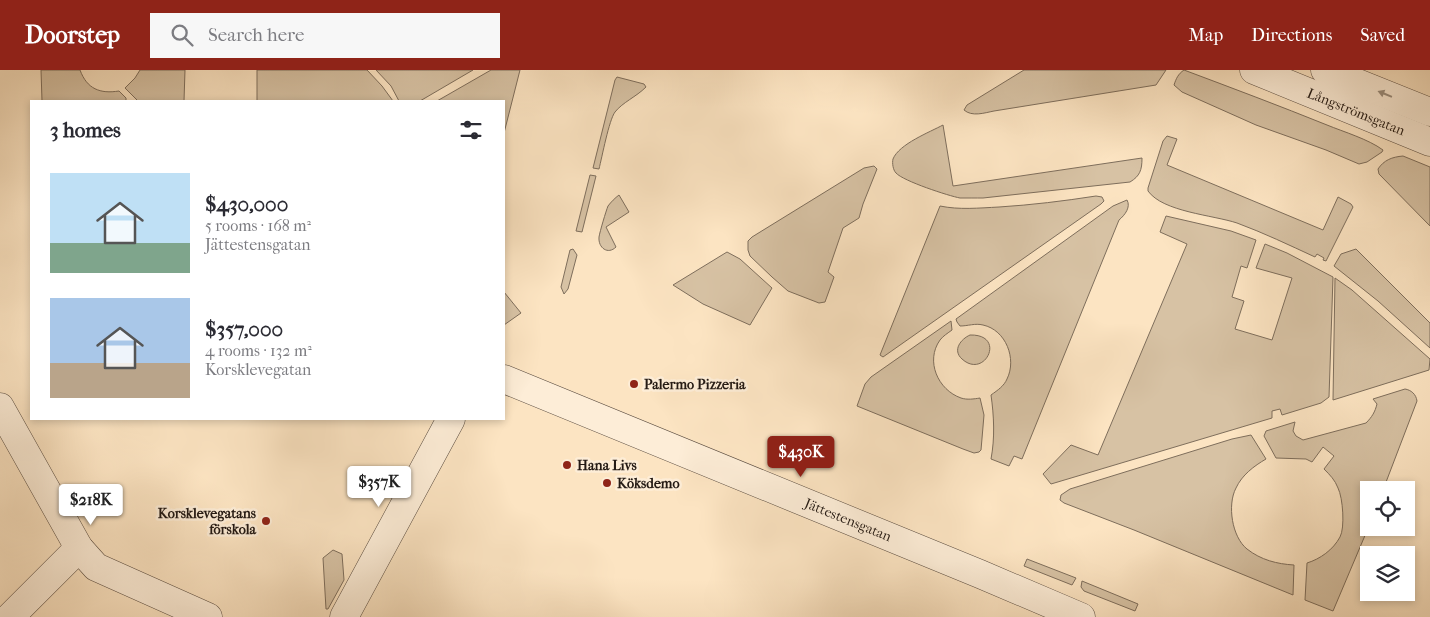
<!DOCTYPE html>
<html lang="en">
<head>
<meta charset="utf-8">
<style>
  :root { --surface:#fff; --page:#f7f7f7; --text:#2b2b33; --muted:#7c7c81; --accent:#8f2418 }
  body { margin:0; font-family:"IM FELL French Canon",serif; background:var(--page); color:var(--text); height:100vh; display:flex; flex-direction:column; font-size:19px; white-space:nowrap }
  * { box-sizing:border-box; margin:0 }
  p { font-size:16px; color:var(--muted) }
  .icon { flex:none; width:28px; height:28px; fill:none; stroke:currentColor; stroke-width:2; stroke-linecap:round; stroke-linejoin:round }
  .map { position:relative; flex:1; overflow:hidden }
  .sheet { position:absolute; left:30px; top:30px; width:475px; height:320px; display:flex; flex-direction:column; background:var(--surface); border-radius:0px; box-shadow:0 2px 8px #0003 }
  .sheet>* { flex:none }
  .tools { position:absolute; left:1360px; top:411px; display:grid; gap:10px }
  .tools a { display:grid; place-items:center; width:55px; height:55px; border-radius:0px; background:var(--surface); box-shadow:0 2px 8px #0003; font-size:25px }
  .price { position:absolute; translate:-50% -42px; padding:0 11px; border-radius:5px; background:#fff; color:#222; font-size:16px; line-height:32px; filter:drop-shadow(0 1px 2px #0008) }
  .price::after { content:''; position:absolute; left:50%; top:30px; width:15px; height:11px; margin-left:-8px; background:inherit; clip-path:polygon(0 0,100% 0,50% 100%) }
  .price.active { background:var(--accent); color:#fff }
  ul { padding:0; list-style:none }
  li { display:flex; align-items:center; gap:15px; height:125px; padding:0 20px }
  li span { display:grid; place-items:center; flex:none; width:140px; height:100px; border-radius:0px; color:#555 }
  li>.icon { margin-inline-start:auto }
  span .icon { width:60px; height:60px; fill:#fffc; stroke-width:1 }
  li b { font-size:21px }
  h2 { display:flex; justify-content:space-between; align-items:center; height:60px; padding:0 20px; font-size:21px }
  header { display:flex; align-items:center; gap:30px; box-sizing:border-box; height:70px; padding:0 25px; background:var(--accent); color:#fff }
  header strong { font-size:24px }
  nav { display:flex; gap:28px; margin-inline-start:auto; font-size:18px }
  .search { width:350px; height:45px; background:var(--page); display:flex; align-items:center; gap:12px; box-sizing:border-box; padding:0 18px; border-radius:0px; color:var(--muted); font-size:19px }
  .map>svg:first-child { display:block }
  .green { fill:#d7c2a4; stroke:#7e6e5c }
  .lines { fill:none; stroke-linecap:round; stroke-linejoin:round }
  .minor-casing { stroke:#5a4c40; stroke-width:29 }
  .minor { stroke:#fdedd7; stroke-width:28 }
  .oneway { fill:#9b8e7f }
  .poi-dot { fill:#8f2418; stroke:#fdedd7; stroke-width:2 }
  .labels { text-anchor:middle; dominant-baseline:central; stroke-width:5; stroke-linejoin:round; paint-order:stroke }
  .street-label { font-size:14px; fill:#241a14; stroke:#fdedd7 }
  .poi-label { font-size:14px; font-weight:bold; fill:#241a14; stroke:#fdedd7; text-anchor:start }
</style>
</head>
<body>
<header>
<strong>Doorstep</strong>
<div class="search"><svg class="icon" aria-label="search" viewBox="0 0 24 24"><circle cx="10" cy="10" r="6"/><path d="M15 15l6 6"/></svg>Search here</div>
<nav><a>Map</a><a>Directions</a><a>Saved</a></nav>
</header>
<div class="map">
<svg width="1430" height="547" viewBox="0 0 1430 547">
  <rect width="100%" height="100%" fill="#fce4c2"/>
  <filter id="stains"><feTurbulence type="fractalNoise" baseFrequency=".004" numOctaves="4"/><feColorMatrix values="0 0 0 0 .2 0 0 0 0 .09 0 0 0 0 .02 0 0 0 .5 -.17"/></filter>
  <radialGradient id="worn" r=".72"><stop offset=".6" stop-color="#630" stop-opacity="0"/><stop offset="1" stop-color="#630" stop-opacity=".3"/></radialGradient>
  <g class="green">
    <path d="M41,0H80C87,19 100,24 119,21L126,28V31H42Z"/>
    <path d="M140,0H185L184,31H138L125,18L135,8Z"/>
    <path d="M257,0H367L382,16L393,31H257Z"/>
    <path d="M376,0H473L420,31H399L391,16Z"/>
    <path d="M491,0H520L504,63V31H437Z"/>
    <path d="M1024,0H1166L1156,15L994,41C984,43 972,47 964,40L967,35Z"/>
    <path d="M1184,0C1232,18 1280,36 1327,55C1344,62 1368,69 1383,80L1382,82L1367,92L1359,94L1326,80L1256,55L1182,22L1174,15C1176,9 1178,4 1184,0Z"/>
    <path d="M617,7L644,14L646,17C636,27 623,32 615,42C609,50 602,87 599,99L593,98L615,10Z"/>
    <path d="M943,55L953,116L1142,88C1142,100 1140,106 1130,112L983,128C976,128 968,128 960,128C949,126 903,111 896,103C893,100 892,93 893,89C899,74 930,62 943,55Z"/>
    <path d="M1167,66L1177,69L1167,95L1323,160L1338,127L1351,134L1353,137L1326,191L1323,190L1324,188L1317,184L1315,187C1289,175 1264,163 1237,153C1213,145 1163,142 1148,121V118L1163,71Z"/>
    <path d="M1403,86L1430,97V156L1379,104L1378,99C1384,90 1392,87 1403,86Z"/>
    <path d="M874,96L877,99L863,134L859,148L843,158L828,202L834,207L825,232L819,233L788,221L772,207L750,186L748,180V171L752,167L864,98Z"/>
    <path d="M590,105L596,106L582,162L576,161Z"/>
    <path d="M619,125L629,142L606,157L616,177C608,185 598,178 599,167C600,161 606,141 608,136C611,132 615,128 619,125Z"/>
    <path d="M1096,126L1102,127L1104,131L1101,134L883,287L880,285L940,136C959,140 979,138 999,137C1031,135 1064,131 1096,126Z"/>
    <path d="M1127,130C1131,137 1125,145 1119,150L1022,389L1014,386L1009,396L991,389C995,368 994,346 991,325C998,320 1004,316 1007,309C1017,289 1006,260 983,255C975,253 968,256 960,256L957,252L956,249L1113,136Z"/>
    <path d="M1166,146L1231,161L1256,170L1247,198L1241,196L1232,227L1244,231L1235,259L1272,270L1292,208L1256,198L1265,174L1287,183L1333,207L1329,327L1321,333L1282,345L1280,339L1272,341V348L1051,414L1043,404L1071,375L1098,385L1187,174L1160,162Z"/>
    <path d="M573,179L577,185L568,219L564,224L561,217L570,180Z"/>
    <path d="M1356,179L1430,253V278L1378,231L1334,196L1341,184Z"/>
    <path d="M727,182L740,189L772,218L750,255L703,234L673,215Z"/>
    <path d="M1335,208L1352,220L1430,289L1429,300L1333,330Z"/>
    <path d="M504,222L521,243L504,255Z"/>
    <path d="M951,251L952,260C948,263 943,266 940,270C925,291 938,320 961,328C967,330 974,329 980,328L984,345L981,380L979,382L974,383L963,379L857,336L865,314L871,307Z"/>
    <path d="M970,265C1007,264 985,310 962,289C952,280 961,269 970,265Z"/>
    <path d="M1405,319C1411,320 1416,324 1417,331L1383,420H1369V456L1333,541L1305,530L1307,493C1320,489 1333,480 1340,467C1345,458 1343,428 1338,418C1335,410 1330,405 1324,399L1334,386L1323,377L1312,392L1306,389L1276,388L1264,366L1266,361L1295,352L1293,361L1296,366L1303,370L1366,353C1372,347 1375,342 1377,334L1373,329Z"/>
    <path d="M1251,365L1266,389C1254,396 1242,405 1236,418C1227,435 1232,467 1247,479C1261,490 1277,494 1294,495L1293,525L1134,460L1064,433L1060,430L1061,425L1070,419L1232,369Z"/>
    <path d="M333,480L342,484L344,510L328,539H326L323,488Z"/>
    <path d="M1027,489L1076,508L1072,515L1024,496Z"/>
    <path d="M1082,511L1138,534L1135,541L1084,521L1081,517Z"/>
  </g>
  <g class="lines">
    <defs>
      <g id="minor">
        <path d="M1254,0L1430,72"/>
        <path d="M1325,0L1430,42"/>
        <path d="M504,309L980,504L1081,547"/>
        <path d="M0,337L79,478L96,497L208,547"/>
        <path d="M10,547L79,478"/>
        <path d="M344,547L451,349"/>
      </g>
    </defs>
    <use href="#minor" class="minor-casing"/>
    <use href="#minor" class="minor"/>
  </g>
  <defs><path id="oneway-solid" d="M-6-.8H1V-3.2L6.5 0L1 3.2V.8H-6Z" transform="scale(1.25)"/></defs>
  <use class="oneway" href="#oneway-solid" transform="translate(1385 24) rotate(-158)"/>
  <g class="poi-dot">
    <circle cx="634" cy="314" r="5"/>
    <circle cx="567" cy="395" r="5"/>
    <circle cx="607" cy="413" r="5"/>
    <circle cx="266" cy="451" r="5"/>
  </g>
  <g class="labels">
    <g class="street-label">
      <text transform="translate(1356 42) rotate(22)">Långströmsgatan</text>
      <text transform="translate(848 450) rotate(22)">Jättestensgatan</text>
    </g>
    <g class="poi-label">
      <text x="644" y="314">Palermo Pizzeria</text>
      <text x="577" y="395">Hana Livs</text>
      <text x="617" y="413">Köksdemo</text>
      <text x="256" y="443" text-anchor="end">Korsklevegatans<tspan x="256" dy="16">förskola</tspan></text>
    </g>
  </g>
  <rect width="100%" height="100%" filter="url(#stains)"/>
  <rect width="100%" height="100%" fill="url(#worn)"/>
</svg>
<div class="tools">
<a><svg class="icon" aria-label="locate" viewBox="0 0 24 24"><circle cx="12" cy="12" r="6"/><path d="M12 2v4M12 18v4M2 12h4M18 12h4"/></svg></a>
<a><svg class="icon" aria-label="layers" viewBox="0 0 24 24"><path d="M12 4l9 5-9 5-9-5zM3 14l9 5 9-5"/></svg></a>
</div>
<b class="price active" style="left:801px;top:408px">$430K</b>
<b class="price" style="left:379px;top:438px">$357K</b>
<b class="price" style="left:91px;top:456px">$218K</b>
<section class="sheet">
<h2>3 homes<svg class="icon" aria-label="filters" viewBox="0 0 24 24"><path d="M4 7h16M4 17h16"/><circle cx="9" cy="7" r="2"/><circle cx="15" cy="17" r="2"/></svg></h2>
<ul>
<li><span style="background:linear-gradient(#bfe0f5 70%,#7fa58c 0)"><svg class="icon" aria-label="home" viewBox="0 0 24 24"><path d="M3 11l9-7 9 7M6 9v11h12V9"/></svg></span><div><b>$430,000</b><p>5 rooms · 168 m²</p><p>Jättestensgatan</p></div></li>
<li><span style="background:linear-gradient(#a9c7e8 65%,#b9a48a 0)"><svg class="icon" aria-label="home" viewBox="0 0 24 24"><path d="M3 11l9-7 9 7M6 9v11h12V9"/></svg></span><div><b>$357,000</b><p>4 rooms · 132 m²</p><p>Korsklevegatan</p></div></li>
</ul>
</section>
</div>
</body>
</html>
